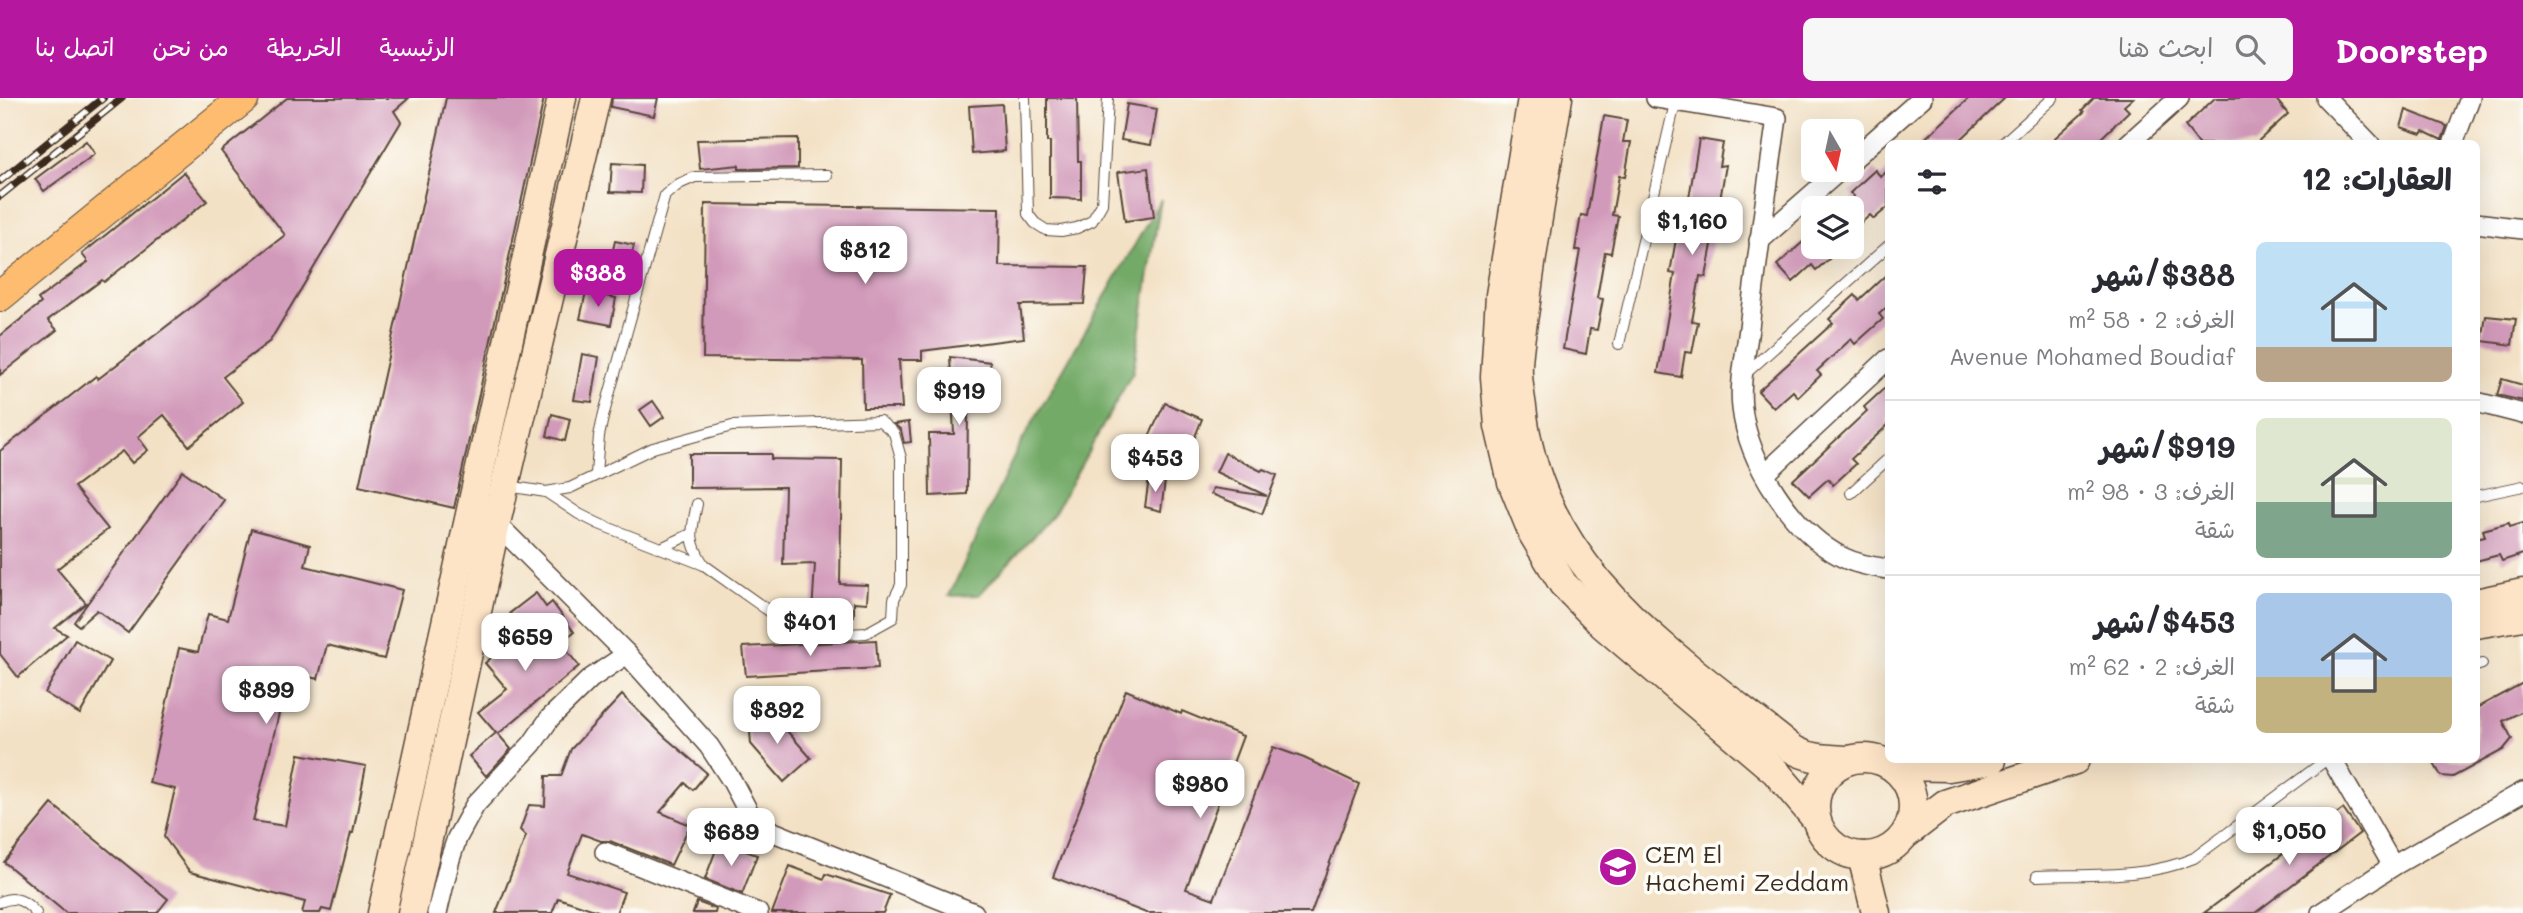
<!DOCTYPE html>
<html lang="ar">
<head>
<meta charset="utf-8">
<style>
  :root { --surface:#fff; --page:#f7f7f7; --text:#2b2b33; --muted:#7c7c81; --line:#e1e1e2; --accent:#b5179e }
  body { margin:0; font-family:Mali,"Playpen Sans Arabic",sans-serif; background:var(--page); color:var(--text); direction:rtl; height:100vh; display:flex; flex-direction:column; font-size:26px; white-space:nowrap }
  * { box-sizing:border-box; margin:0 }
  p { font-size:23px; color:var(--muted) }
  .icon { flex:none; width:38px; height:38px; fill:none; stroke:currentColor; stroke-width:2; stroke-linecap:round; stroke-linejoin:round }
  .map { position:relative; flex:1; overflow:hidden; direction:ltr }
  .drawer { position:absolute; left:1885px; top:42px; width:595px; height:623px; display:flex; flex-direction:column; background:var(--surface); border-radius:10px; box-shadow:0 7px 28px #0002; direction:rtl }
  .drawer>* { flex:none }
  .needle { width:46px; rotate:171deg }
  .fabs { position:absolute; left:1801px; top:21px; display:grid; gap:14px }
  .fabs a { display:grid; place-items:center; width:63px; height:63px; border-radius:10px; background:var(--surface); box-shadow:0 7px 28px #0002; font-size:35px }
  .price { position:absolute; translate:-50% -60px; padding:0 16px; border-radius:14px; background:#fff; color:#222; font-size:23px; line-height:46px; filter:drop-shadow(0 2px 4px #0008) }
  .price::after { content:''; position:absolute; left:50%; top:42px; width:21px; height:16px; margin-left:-10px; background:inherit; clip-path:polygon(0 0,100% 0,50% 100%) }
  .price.selected { background:var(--accent); color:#fff }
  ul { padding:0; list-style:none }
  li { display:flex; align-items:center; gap:21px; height:175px; padding:0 28px }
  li+li { border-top:2px solid var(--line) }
  li span { display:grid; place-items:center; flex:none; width:196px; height:140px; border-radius:10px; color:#555 }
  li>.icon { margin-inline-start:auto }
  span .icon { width:84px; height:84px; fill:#fffc; stroke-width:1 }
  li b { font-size:30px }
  h2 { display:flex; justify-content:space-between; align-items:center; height:84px; padding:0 28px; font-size:30px }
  header { display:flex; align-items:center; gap:42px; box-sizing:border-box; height:98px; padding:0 35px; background:var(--accent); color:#fff }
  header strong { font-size:33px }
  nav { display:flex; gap:38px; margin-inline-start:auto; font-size:24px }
  .search { width:490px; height:63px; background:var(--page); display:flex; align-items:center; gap:18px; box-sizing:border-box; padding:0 24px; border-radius:10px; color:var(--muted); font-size:26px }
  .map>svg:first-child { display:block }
  .forest { fill:#73aa68; stroke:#576a43; stroke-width:2 }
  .building { fill:#d29aba }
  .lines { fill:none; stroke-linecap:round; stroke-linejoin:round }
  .lane-casing { stroke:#574537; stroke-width:12 }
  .street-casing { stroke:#574537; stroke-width:22 }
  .secondary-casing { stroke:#574537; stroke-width:31 }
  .primary-casing { stroke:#574537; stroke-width:32 }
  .lane { stroke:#fff; stroke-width:10 }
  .street { stroke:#fff; stroke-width:19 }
  .secondary { stroke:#fee4c6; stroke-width:28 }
  .primary { stroke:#fdbc70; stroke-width:30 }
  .rail-casing { stroke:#3b2a1e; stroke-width:8 }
  .rail { stroke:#fdfcf7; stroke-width:5; stroke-dasharray:16; stroke-linecap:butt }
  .labels { text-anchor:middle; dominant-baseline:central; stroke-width:7; stroke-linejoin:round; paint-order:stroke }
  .poi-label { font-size:24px; fill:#3b2a1e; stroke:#fdfcf7; text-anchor:start }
</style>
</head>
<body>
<header>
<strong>Doorstep</strong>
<div class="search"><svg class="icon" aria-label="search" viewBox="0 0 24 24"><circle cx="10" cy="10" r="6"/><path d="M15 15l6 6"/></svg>ابحث هنا</div>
<nav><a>الرئيسية</a><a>الخريطة</a><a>من نحن</a><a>اتصل بنا</a></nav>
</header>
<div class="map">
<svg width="2523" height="815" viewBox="0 0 2523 815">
  <rect width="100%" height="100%" fill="#fdfcf7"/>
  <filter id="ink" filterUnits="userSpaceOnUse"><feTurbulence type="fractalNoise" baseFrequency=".0143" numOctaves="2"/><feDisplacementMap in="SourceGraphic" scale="14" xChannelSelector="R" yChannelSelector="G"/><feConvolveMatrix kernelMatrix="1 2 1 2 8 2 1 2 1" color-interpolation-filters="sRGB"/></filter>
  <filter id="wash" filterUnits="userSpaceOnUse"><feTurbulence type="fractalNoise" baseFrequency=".00686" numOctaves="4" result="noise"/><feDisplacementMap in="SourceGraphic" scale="28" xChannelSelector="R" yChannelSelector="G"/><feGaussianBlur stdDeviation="1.57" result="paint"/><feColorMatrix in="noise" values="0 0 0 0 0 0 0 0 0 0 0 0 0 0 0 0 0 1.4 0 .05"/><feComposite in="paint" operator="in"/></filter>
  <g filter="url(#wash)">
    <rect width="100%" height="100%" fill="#f3e1c5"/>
    <path class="forest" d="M1161,101L1133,274L1053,417L979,497L949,498L1018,350Z"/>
    <g id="blocks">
      <g class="building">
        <path d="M287,0H409L394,13L401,24L270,243L223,279L243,304L189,348L164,317L138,339L148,352L132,365L122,353L74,389L108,431L57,471L86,505L55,530L67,537L18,579L0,556V353L96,278L98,281L285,137L221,53Z"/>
        <path d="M446,0H544L454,410L359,388Z"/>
        <path d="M612,0H658L654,18L611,9Z"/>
        <path d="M1047,0H1077L1078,63H1081V101L1050,100V44H1047Z"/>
        <path d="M1969,0H2005L1956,46H1919Z"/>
        <path d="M2094,0H2133L2124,8L2129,13L2095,46H2048L2084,14L2082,12Z"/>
        <path d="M2215,0H2275L2288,16L2255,46H2199L2185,28Z"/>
        <path d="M1002,6L1005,53L972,56L969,8Z"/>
        <path d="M1127,6L1157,11L1151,47L1121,42Z"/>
        <path d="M2406,12L2447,28L2442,42L2423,33L2421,36L2401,29Z"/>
        <path d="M1604,18L1627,22L1623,44H1631L1625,79L1619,78L1612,117L1618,118L1611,155L1605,154L1597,200L1603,201L1597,232L1590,231L1586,256L1563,251L1580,152H1575L1581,117L1587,118Z"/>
        <path d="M798,40V70L739,71V67L700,71L697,42Z"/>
        <path d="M1699,41L1723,45L1719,68L1726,67L1720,102L1714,101L1707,141H1713L1706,179L1700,178L1692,223L1698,224L1692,255L1685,254L1681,279L1658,275L1675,176L1670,175L1676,141H1682Z"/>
        <path d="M86,43L95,56L44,93L35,81Z"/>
        <path d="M612,65L642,67L641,95L610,94Z"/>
        <path d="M1148,70L1154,119L1125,123L1118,74Z"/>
        <path d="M1875,72L1881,79L1888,72V109L1874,121L1870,117L1852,133V100L1854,98L1850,95Z"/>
        <path d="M184,74L207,103L104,184L102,182L48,222L57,232L0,277V238L41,205L38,201L88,164L82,156Z"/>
        <path d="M705,106L1000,110L999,168L1087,169L1084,206L1020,207L1024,240L922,253V262H899L902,310H863L862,262L703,260Z"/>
        <path d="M1813,135V149H1843L1816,172L1812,167L1793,184L1777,167Z"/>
        <path d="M615,143L634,147L628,173L609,169Z"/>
        <path d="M1888,175V208L1879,216L1883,221L1855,246L1851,241L1817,273L1821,277L1798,299L1793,293L1774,310L1758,293L1833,225L1829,221L1855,197L1859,202Z"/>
        <path d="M586,194L616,200L611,227L580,221Z"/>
        <path d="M2486,218L2516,221L2512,247L2482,243Z"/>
        <path d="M582,256L599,259L592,304L574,302Z"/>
        <path d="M950,259L990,264L993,313L968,314L967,396L930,398L929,336H954Z"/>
        <path d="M2502,281L2523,287V303L2497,297Z"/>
        <path d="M1888,287V327L1851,361L1856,366L1833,387L1828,381L1809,398L1793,382L1867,313L1864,309Z"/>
        <path d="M653,303L664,319L651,328L640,312Z"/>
        <path d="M1165,305L1202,321L1186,361L1147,343Z"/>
        <path d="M552,316L570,321L565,343L547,338Z"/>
        <path d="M909,324L911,344L904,345L901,332L894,326Z"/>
        <path d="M1225,355L1261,373L1263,371L1277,377L1262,416L1211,396L1213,390L1267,398L1216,374Z"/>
        <path d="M689,356H771V361L842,362L840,486L868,487L867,505L854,504V518L812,516L815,466L783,467L785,389L689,390Z"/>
        <path d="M183,373L224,402L128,535L97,512L79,528L74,524Z"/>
        <path d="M1149,380L1165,383L1161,413L1145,409Z"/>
        <path d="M2509,425L2510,429L2523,425V456L2502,463L2499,457L2476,463V440L2485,438L2483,432Z"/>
        <path d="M251,431L310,447L305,468L402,492L384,561L327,547L318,581L289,574L253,723L285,728L299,656L366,668L353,735H351L331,813L322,811L320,815H302L305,804L190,774L164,739L175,691L149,685L179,550L198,554L208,516L228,521Z"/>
        <path d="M536,495L546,509L552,504L574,534L560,544L579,568L498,636L511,651L486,678L469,658L496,635L478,614L507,591L485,565L523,533L510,515Z"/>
        <path d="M75,542L110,563L80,616L45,595Z"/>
        <path d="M876,542L878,570L746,578L743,549Z"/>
        <path d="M2523,585V613L2503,623L2512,641L2503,652L2453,679L2441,678L2432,662H2476V610Z"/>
        <path d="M1126,592L1181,616L1182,613L1243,638L1186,791L1214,801L1273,649L1304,660L1359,686L1311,815H1146L1053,779Z"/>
        <path d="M622,597L666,640L707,675L693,692L685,685L660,714L690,727L671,767L610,743H601L582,736L567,775L624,794L616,815H604L558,800L552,815H496L526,738L520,732L529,707L545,708L546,678H561L571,651Z"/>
        <path d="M748,609L762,625L772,616L811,660L784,684L751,646Z"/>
        <path d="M52,706L168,801L157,815H66L4,764Z"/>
        <path d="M2343,711L2360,735L2255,815H2204Z"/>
        <path d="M719,744L757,757L742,796L705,781Z"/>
        <path d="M790,768L824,781L826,776L890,797L883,815H772Z"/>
        <path d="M697,804L716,811L715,815H693Z"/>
      </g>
    </g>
  </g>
  <g filter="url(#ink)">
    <use href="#blocks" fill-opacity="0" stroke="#574537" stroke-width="2"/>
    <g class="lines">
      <defs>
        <g id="lane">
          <path d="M1025,0L1028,116L1035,125L1046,132L1061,133L1077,130L1092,123L1102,106L1108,0"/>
          <path d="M2002,46L2053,0"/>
          <path d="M1619,246L1676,1"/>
          <path d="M1745,276L1888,148"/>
          <path d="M596,376L599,338L604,315L665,97L679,86L695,79L827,77"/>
          <path d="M507,388L546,394L570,390L653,350L732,328L880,323L894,335L901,360V487L894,501L893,520L866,535L829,537L797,533L704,467C688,443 691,434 697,406"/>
          <path d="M546,394L579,416L599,426L704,467"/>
          <path d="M1851,395L1888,361"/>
          <path d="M2476,398L2523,388"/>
          <path d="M661,450L691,436"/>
          <path d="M2476,568L2482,566"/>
          <path d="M2037,778C2089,776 2145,781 2194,760L2326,662"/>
          <path d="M0,804C16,797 25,803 36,815"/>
        </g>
        <g id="street">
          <path d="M1656,0L1777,20C1767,90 1757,160 1749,230C1746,255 1739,285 1742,310C1748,364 1793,434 1842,459C1856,466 1873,469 1888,471"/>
          <path d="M2326,0L2370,46"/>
          <path d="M2128,46L2179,0"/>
          <path d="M2453,46L2470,0"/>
          <path d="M1852,62L1922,0"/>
          <path d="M2476,125L2523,131"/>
          <path d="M1759,143L1840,72"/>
          <path d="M2476,304L2523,316"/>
          <path d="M1765,376L1888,261"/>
          <path d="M496,425L627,556L709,648L732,683L750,717L766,731L974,815"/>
          <path d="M2332,662L2393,768"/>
          <path d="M605,754L758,815"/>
          <path d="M437,815L450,761L457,740L475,707L532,646L550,620L590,581L627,556"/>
          <path d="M2321,815L2393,768L2523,694"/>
        </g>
        <g id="secondary">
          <path d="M1532,0L1500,197L1495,279L1499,328L1512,384L1533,436L1563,486L1603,527L1775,673L1816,721"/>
          <path d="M1558,0C1547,68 1534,135 1526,204C1523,224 1519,246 1518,267C1517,280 1520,295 1522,309C1540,475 1671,554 1791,650C1808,661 1827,661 1847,662"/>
          <path d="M2476,505L2523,495"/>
          <path d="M2476,526L2523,518"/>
          <circle cx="1864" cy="709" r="49"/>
          <path d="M1893,668L1949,669L1992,662"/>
          <path d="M1906,736L1945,706L2075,662"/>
          <path d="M1862,758L1876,815"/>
          <path d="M382,815L562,0"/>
          <path d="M412,815L496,425L596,0"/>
        </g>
        <path id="primary" d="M0,198L244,0"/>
      </defs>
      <use href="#lane" class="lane-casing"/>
      <use href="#street" class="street-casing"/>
      <use href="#secondary" class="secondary-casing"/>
      <use href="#primary" class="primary-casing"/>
      <use href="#lane" class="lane"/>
      <use href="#street" class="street"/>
      <use href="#secondary" class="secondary"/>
      <use href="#primary" class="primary"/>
      <defs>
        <g id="rail">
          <path d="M0,83L103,0"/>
          <path d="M0,98L122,0"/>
        </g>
      </defs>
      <use href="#rail" class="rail-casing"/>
      <use href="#rail" class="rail"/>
    </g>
  </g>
  <defs>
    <symbol id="school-disc" viewBox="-11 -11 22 22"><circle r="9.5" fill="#b5179e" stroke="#fdfcf7"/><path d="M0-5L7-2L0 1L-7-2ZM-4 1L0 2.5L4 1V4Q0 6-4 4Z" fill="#fff"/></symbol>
  </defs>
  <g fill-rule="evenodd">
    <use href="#school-disc" x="1596" y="747" width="44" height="44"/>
  </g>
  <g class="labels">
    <g class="poi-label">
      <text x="1645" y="755">CEM El<tspan x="1645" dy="28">Hachemi Zeddam</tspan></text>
    </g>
  </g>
</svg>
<div class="fabs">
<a><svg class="needle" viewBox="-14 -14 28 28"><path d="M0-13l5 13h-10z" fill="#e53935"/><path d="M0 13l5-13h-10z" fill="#7c7c81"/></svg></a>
<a><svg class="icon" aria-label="layers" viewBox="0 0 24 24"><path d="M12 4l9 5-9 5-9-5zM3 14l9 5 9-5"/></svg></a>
</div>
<b class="price" style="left:1692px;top:159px">$1,160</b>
<b class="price" style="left:865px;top:188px">$812</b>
<b class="price selected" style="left:598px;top:211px">$388</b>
<b class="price" style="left:959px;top:329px">$919</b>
<b class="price" style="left:1155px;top:396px">$453</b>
<b class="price" style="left:810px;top:560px">$401</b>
<b class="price" style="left:525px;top:575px">$659</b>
<b class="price" style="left:266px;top:628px">$899</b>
<b class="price" style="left:777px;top:648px">$892</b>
<b class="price" style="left:1200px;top:722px">$980</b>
<b class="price" style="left:2289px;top:769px">$1,050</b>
<b class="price" style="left:731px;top:770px">$689</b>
<section class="drawer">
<h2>العقارات: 12<svg class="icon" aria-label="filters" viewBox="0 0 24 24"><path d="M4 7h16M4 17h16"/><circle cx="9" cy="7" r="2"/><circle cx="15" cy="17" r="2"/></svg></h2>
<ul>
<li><span style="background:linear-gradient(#bfe0f5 75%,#b9a48a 0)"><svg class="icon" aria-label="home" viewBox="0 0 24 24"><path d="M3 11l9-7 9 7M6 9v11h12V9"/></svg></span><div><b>$388/شهر</b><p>الغرف: 2 · 58 m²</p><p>Avenue Mohamed Boudiaf</p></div></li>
<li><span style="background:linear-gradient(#dfe7d0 60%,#7fa58c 0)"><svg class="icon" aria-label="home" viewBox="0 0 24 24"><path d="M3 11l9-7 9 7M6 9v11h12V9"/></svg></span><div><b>$919/شهر</b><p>الغرف: 3 · 98 m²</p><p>شقة</p></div></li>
<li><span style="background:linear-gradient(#a9c7e8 60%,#c2b280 0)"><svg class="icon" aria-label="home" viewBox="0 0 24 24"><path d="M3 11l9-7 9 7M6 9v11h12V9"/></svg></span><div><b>$453/شهر</b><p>الغرف: 2 · 62 m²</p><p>شقة</p></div></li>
</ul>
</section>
</div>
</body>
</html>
